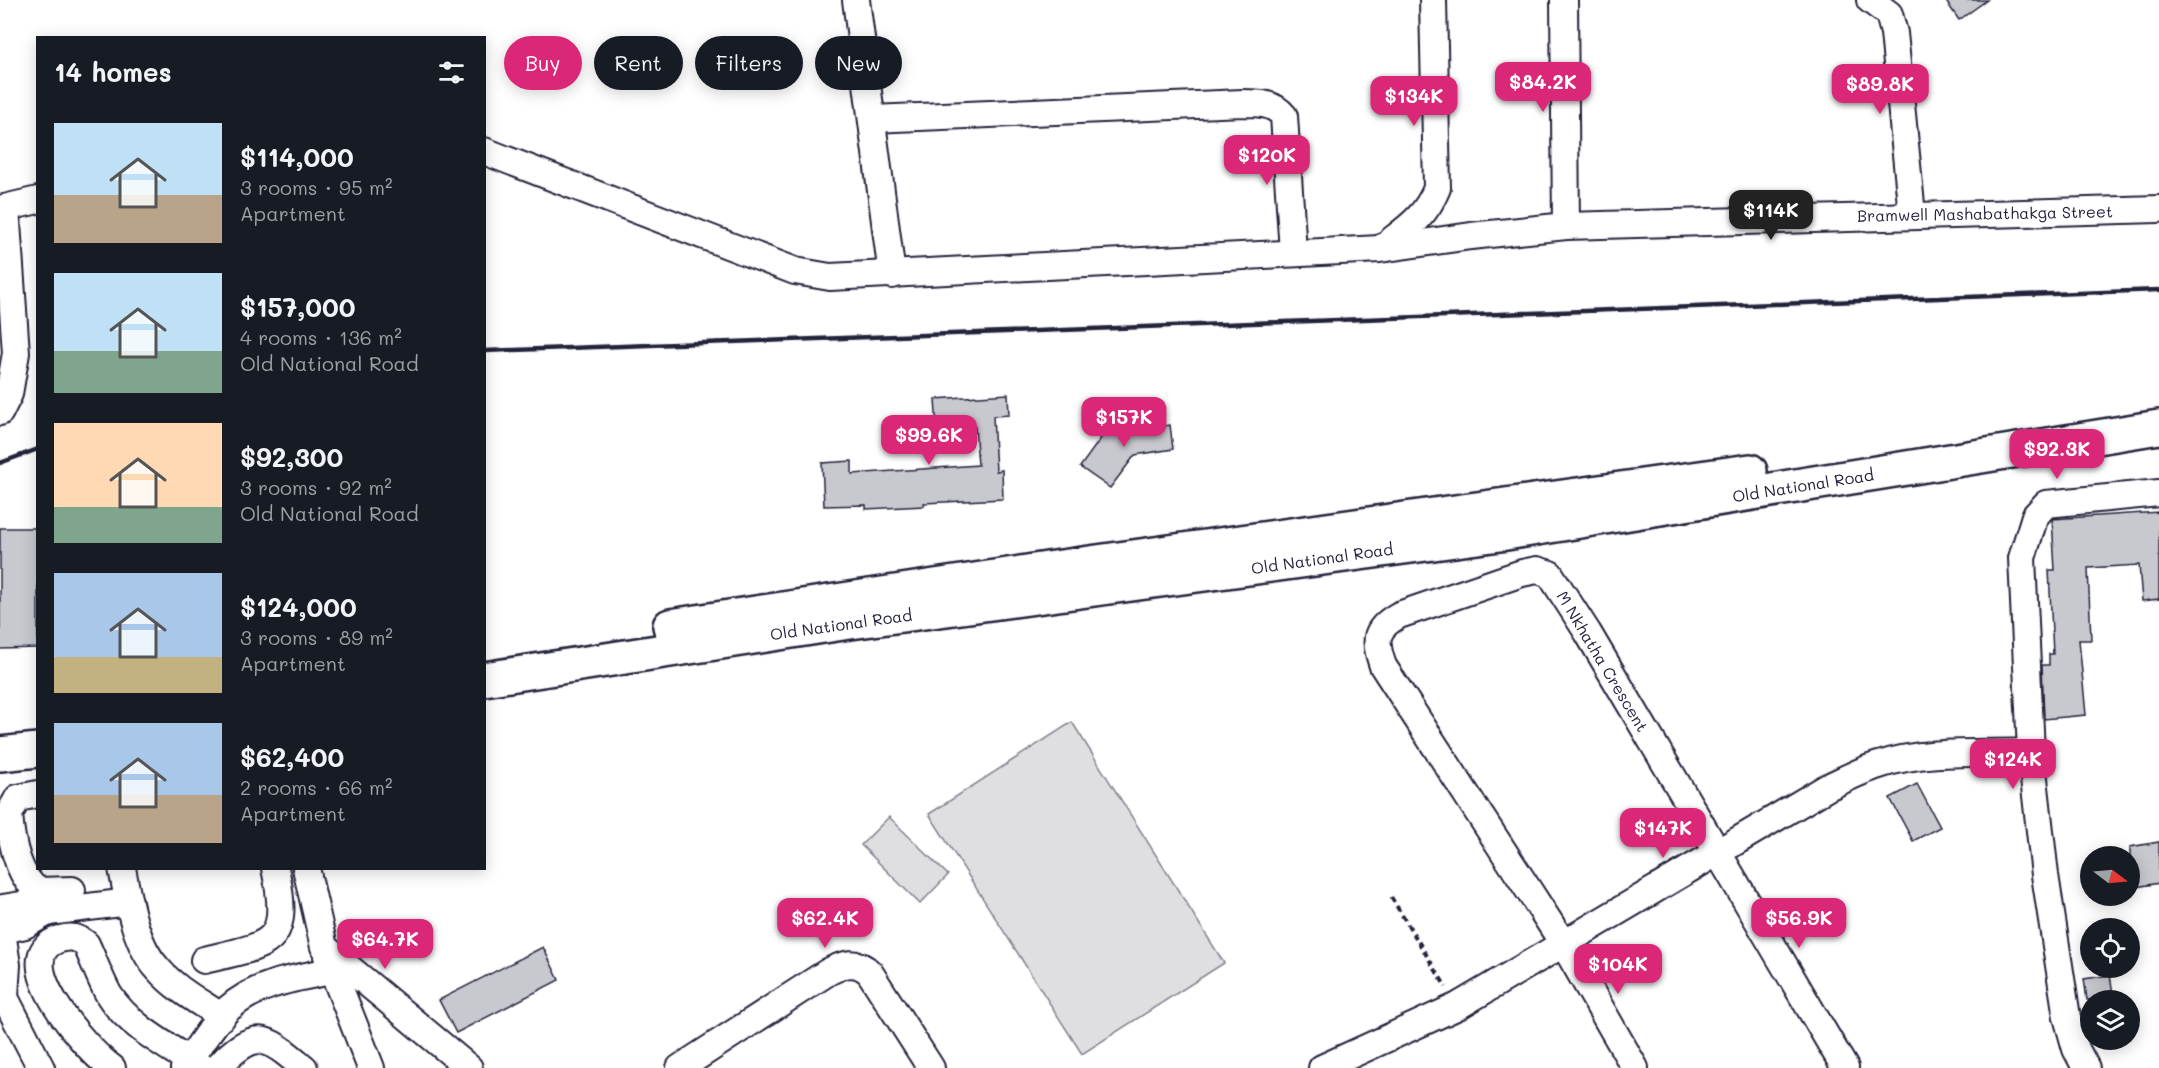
<!DOCTYPE html>
<html lang="en">
<head>
<meta charset="utf-8">
<style>
  :root { --surface:#171b24; --page:#20242c; --text:#f1f3f6; --muted:#9ea1a6; --accent:#db2777 }
  body { margin:0; font-family:Mali,sans-serif; background:var(--page); color:var(--text); height:100vh; display:flex; flex-direction:column; font-size:22px; white-space:nowrap }
  * { box-sizing:border-box; margin:0 }
  p { font-size:20px; color:var(--muted) }
  .icon { flex:none; width:33px; height:33px; fill:none; stroke:currentColor; stroke-width:2; stroke-linecap:round; stroke-linejoin:round }
  .map { position:relative; flex:1; overflow:hidden }
  .side { position:absolute; left:36px; top:36px; width:450px; height:834px; display:flex; flex-direction:column; background:var(--surface); border-radius:0px; box-shadow:0 3px 15px #0003 }
  .side>* { flex:none }
  .banner { position:absolute; left:504px; top:36px; width:570px; height:54px; display:flex; gap:12px }
  .needle { width:39px; rotate:106deg }
  .fabs { position:absolute; left:2080px; top:846px; display:grid; gap:12px }
  .fabs a { display:grid; place-items:center; width:60px; height:60px; border-radius:50%; background:var(--surface); box-shadow:0 3px 15px #0003; font-size:30px }
  .price { position:absolute; translate:-50% -51px; padding:0 14px; border-radius:12px; background:var(--accent); color:#fff; font-size:20px; line-height:39px; filter:drop-shadow(0 2px 3px #0008) }
  .price::after { content:''; position:absolute; left:50%; top:36px; width:18px; height:14px; margin-left:-9px; background:inherit; clip-path:polygon(0 0,100% 0,50% 100%) }
  .price.selected { background:#222; color:#fff }
  ul { padding:0; list-style:none }
  li { display:flex; align-items:center; gap:18px; height:150px; padding:0 18px }
  li span { display:grid; place-items:center; flex:none; width:168px; height:120px; border-radius:0px; color:#555 }
  li>.icon { margin-inline-start:auto }
  span .icon { width:72px; height:72px; fill:#fffc; stroke-width:1 }
  li b { font-size:26px }
  h2 { display:flex; justify-content:space-between; align-items:center; height:72px; padding:0 18px; font-size:26px }
  .chip { padding:0 21px; border-radius:27px; background:var(--surface); box-shadow:0 3px 15px #0003; font-size:21px; line-height:54px }
  .chip.selected { background:var(--accent); color:#fff }
  .map>svg:first-child { display:block }
  .green { fill:#dfdfe2; stroke:#80808e; stroke-width:1.5 }
  .building { fill:#c8c8cf; stroke:#22223b; stroke-width:1.5 }
  .lines { fill:none; stroke-linecap:round; stroke-linejoin:round }
  .minor-casing { stroke:#22223b; stroke-width:30 }
  .major-casing { stroke:#22223b; stroke-width:38 }
  .path { stroke:#22223b; stroke-width:4; stroke-dasharray:6 4.5; stroke-linecap:butt }
  .minor { stroke:#fff; stroke-width:26 }
  .major { stroke:#fff; stroke-width:33 }
  .rail { stroke:#22223b; stroke-width:4.5 }
  .labels { text-anchor:middle; dominant-baseline:central; stroke-width:5; stroke-linejoin:round; paint-order:stroke }
  .street-label { font-size:16px; fill:#22223b; stroke:#fff }
</style>
</head>
<body>
<div class="map">
<svg width="2159" height="1068" viewBox="0 0 2159 1068">
  <rect width="100%" height="100%" fill="#fff"/>
  <filter id="ink" filterUnits="userSpaceOnUse"><feTurbulence type="fractalNoise" baseFrequency=".0167" numOctaves="2"/><feDisplacementMap in="SourceGraphic" scale="12" xChannelSelector="R" yChannelSelector="G"/><feConvolveMatrix kernelMatrix="1 2 1 2 8 2 1 2 1" color-interpolation-filters="sRGB"/></filter>
  <g filter="url(#ink)">
    <g class="green">
      <path d="M1072,722L1224,963L1082,1054L929,814Z"/>
      <path d="M889,817L948,875L920,904L861,845Z"/>
    </g>
    <g class="building">
      <path d="M1945,0H1987L1959,20Z"/>
      <path d="M1008,394L1009,415L993,416L996,471L1002,470L1003,499L924,503V506L866,509V505L824,506L822,463L852,461V474L978,465L975,427L937,430L935,399Z"/>
      <path d="M1119,413L1141,429L1170,425L1173,449L1135,455L1110,488L1080,467Z"/>
      <path d="M2159,512V599L2142,601L2139,565L2088,568L2091,640H2079L2086,715L2044,719L2042,665H2049V654H2053L2049,570H2055L2052,519Z"/>
      <path d="M0,528H38V648L0,649Z"/>
      <path d="M1917,784L1940,827L1913,841L1890,798Z"/>
      <path d="M2159,842V883L2130,888V847Z"/>
      <path d="M543,947L559,980L456,1033L439,1000Z"/>
      <path d="M2110,975L2114,1000H2087L2084,979Z"/>
    </g>
    <g class="lines">
      <defs>
        <g id="minor">
          <path d="M856,0L892,275"/>
          <path d="M1564,0L1566,226"/>
          <path d="M1870,0L1889,14L1894,33L1912,215"/>
          <path d="M872,119L1243,103C1259,103 1274,103 1284,116L1293,252"/>
          <path d="M484,151L795,271L830,277L1380,249L1471,236L1566,226L2159,209"/>
          <path d="M0,209L38,200"/>
          <path d="M1383,247C1407,228 1425,218 1437,188L1433,0"/>
          <path d="M0,412L9,394L16,353L6,208"/>
          <path d="M38,794L18,798L9,814C11,840 17,875 38,891L72,890"/>
          <path d="M122,868C128,900 135,945 158,969C175,989 200,1002 222,1017"/>
          <path d="M306,868L324,947L469,1068"/>
          <path d="M3,908L21,905L48,912L129,902"/>
          <path d="M3,930L25,925L48,912"/>
          <path d="M2,932L7,965L5,996"/>
          <path d="M327,956L371,1068"/>
          <path d="M204,960C270,944 292,947 275,868"/>
          <path d="M0,988L41,1068"/>
          <path d="M112,1068C87,1051 3,956 60,939C71,936 77,937 86,944C94,961 100,979 109,995C129,1027 171,1048 201,1068"/>
          <path d="M184,1068C196,1051 214,1021 228,1009C257,983 296,978 332,971"/>
          <path d="M216,1068C256,1029 263,1033 304,1068"/>
          <path d="M680,1068L828,972C843,964 857,959 870,973L931,1068"/>
          <path d="M1322,1068L1458,1006L1828,787C1845,779 1862,770 1879,765C1927,749 1982,754 2031,752"/>
          <path d="M1635,1068L1563,943L1383,666C1374,640 1374,629 1399,615L1522,573L1537,570L1550,574L1588,633L1845,1068"/>
          <path d="M2086,1068L2076,1049L2067,1017L2045,875L2031,752L2022,558L2035,516L2046,504L2159,493"/>
        </g>
        <g id="major">
          <path d="M670,626L1054,568L1750,471"/>
          <path d="M484,679L843,623L1500,534L2159,427"/>
          <path d="M0,754L38,750"/>
        </g>
      </defs>
      <use href="#minor" class="minor-casing"/>
      <use href="#major" class="major-casing"/>
      <path class="path" d="M1391,897L1446,987"/>
      <use href="#minor" class="minor"/>
      <use href="#major" class="major"/>
      <g class="rail">
        <path d="M484,351L2159,290"/>
        <path d="M0,463L38,449"/>
      </g>
    </g>
  </g>
  <g class="labels">
    <g class="street-label">
      <text transform="translate(1985 213) rotate(-1)">Bramwell Mashabathakga Street</text>
      <text transform="translate(1803 485) rotate(-9)">Old National Road</text>
      <text transform="translate(1322 558) rotate(-8)">Old National Road</text>
      <text transform="translate(841 624) rotate(-8)">Old National Road</text>
      <text transform="translate(1603 661) rotate(59)">M Nkhatha Crescent</text>
    </g>
  </g>
</svg>
<div class="fabs">
<a><svg class="needle" viewBox="-14 -14 28 28"><path d="M0-13l5 13h-10z" fill="#e53935"/><path d="M0 13l5-13h-10z" fill="#9ea1a6"/></svg></a>
<a><svg class="icon" aria-label="locate" viewBox="0 0 24 24"><circle cx="12" cy="12" r="6"/><path d="M12 2v4M12 18v4M2 12h4M18 12h4"/></svg></a>
<a><svg class="icon" aria-label="layers" viewBox="0 0 24 24"><path d="M12 4l9 5-9 5-9-5zM3 14l9 5 9-5"/></svg></a>
</div>
<b class="price" style="left:1543px;top:113px">$84.2K</b>
<b class="price" style="left:1880px;top:115px">$89.8K</b>
<b class="price" style="left:1414px;top:127px">$134K</b>
<b class="price" style="left:1267px;top:186px">$120K</b>
<b class="price selected" style="left:1771px;top:241px">$114K</b>
<b class="price" style="left:1124px;top:448px">$157K</b>
<b class="price" style="left:929px;top:466px">$99.6K</b>
<b class="price" style="left:2057px;top:480px">$92.3K</b>
<b class="price" style="left:2013px;top:790px">$124K</b>
<b class="price" style="left:1663px;top:859px">$147K</b>
<b class="price" style="left:825px;top:949px">$62.4K</b>
<b class="price" style="left:1799px;top:949px">$56.9K</b>
<b class="price" style="left:385px;top:970px">$64.7K</b>
<b class="price" style="left:1618px;top:995px">$104K</b>
<div class="banner">
<a class="chip selected">Buy</a>
<a class="chip">Rent</a>
<a class="chip">Filters</a>
<a class="chip">New</a>
</div>
<section class="side">
<h2>14 homes<svg class="icon" aria-label="filters" viewBox="0 0 24 24"><path d="M4 7h16M4 17h16"/><circle cx="9" cy="7" r="2"/><circle cx="15" cy="17" r="2"/></svg></h2>
<ul>
<li><span style="background:linear-gradient(#bfe0f5 60%,#b9a48a 0)"><svg class="icon" aria-label="home" viewBox="0 0 24 24"><path d="M3 11l9-7 9 7M6 9v11h12V9"/></svg></span><div><b>$114,000</b><p>3 rooms · 95 m²</p><p>Apartment</p></div></li>
<li><span style="background:linear-gradient(#bfe0f5 65%,#7fa58c 0)"><svg class="icon" aria-label="home" viewBox="0 0 24 24"><path d="M3 11l9-7 9 7M6 9v11h12V9"/></svg></span><div><b>$157,000</b><p>4 rooms · 136 m²</p><p>Old National Road</p></div></li>
<li><span style="background:linear-gradient(#ffd9b3 70%,#7fa58c 0)"><svg class="icon" aria-label="home" viewBox="0 0 24 24"><path d="M3 11l9-7 9 7M6 9v11h12V9"/></svg></span><div><b>$92,300</b><p>3 rooms · 92 m²</p><p>Old National Road</p></div></li>
<li><span style="background:linear-gradient(#a9c7e8 70%,#c2b280 0)"><svg class="icon" aria-label="home" viewBox="0 0 24 24"><path d="M3 11l9-7 9 7M6 9v11h12V9"/></svg></span><div><b>$124,000</b><p>3 rooms · 89 m²</p><p>Apartment</p></div></li>
<li><span style="background:linear-gradient(#a9c7e8 60%,#b9a48a 0)"><svg class="icon" aria-label="home" viewBox="0 0 24 24"><path d="M3 11l9-7 9 7M6 9v11h12V9"/></svg></span><div><b>$62,400</b><p>2 rooms · 66 m²</p><p>Apartment</p></div></li>
</ul>
</section>
</div>
</body>
</html>
